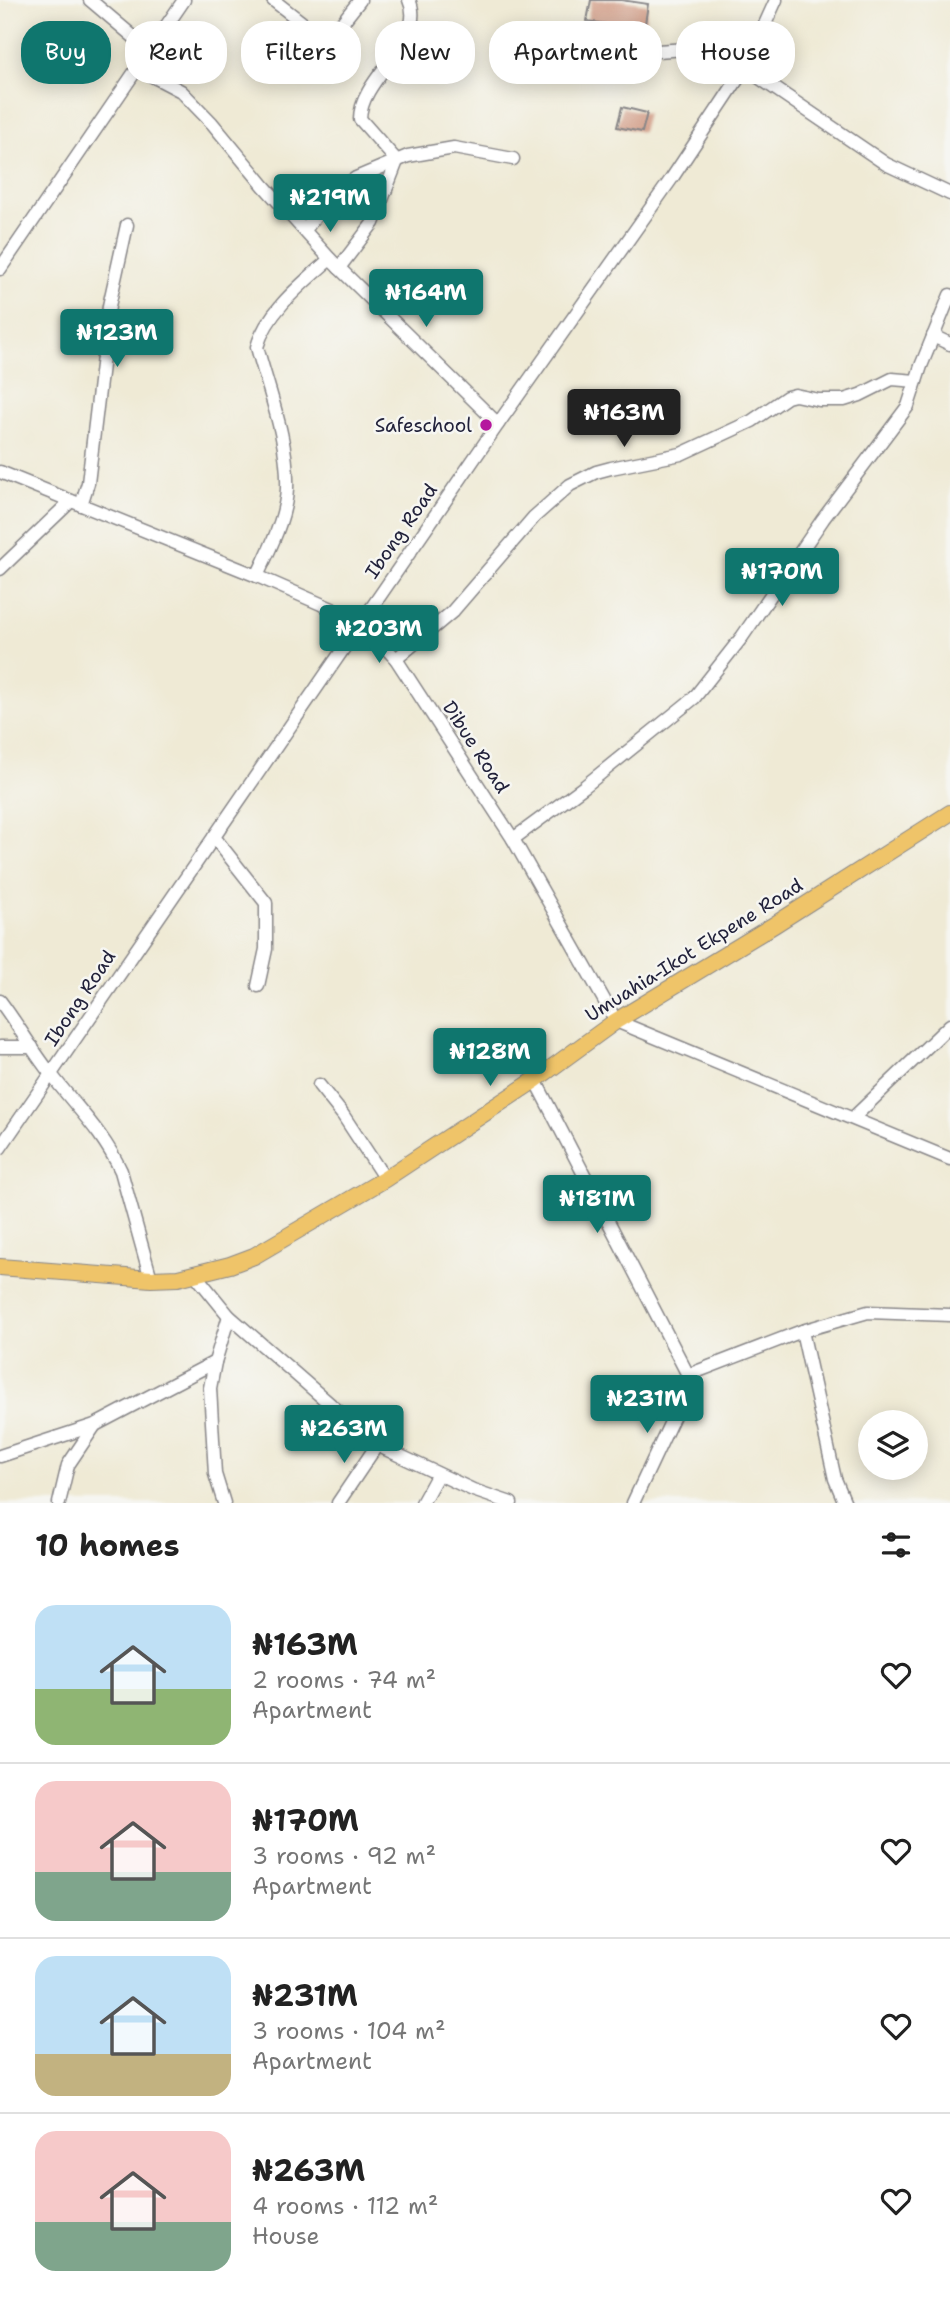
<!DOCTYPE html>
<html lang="en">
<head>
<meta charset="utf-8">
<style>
  :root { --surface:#fff; --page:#f6f6f6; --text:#222; --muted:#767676; --line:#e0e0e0; --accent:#0f766e }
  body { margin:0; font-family:"Shantell Sans",sans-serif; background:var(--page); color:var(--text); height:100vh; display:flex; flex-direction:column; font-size:26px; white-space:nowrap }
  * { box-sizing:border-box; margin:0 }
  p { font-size:23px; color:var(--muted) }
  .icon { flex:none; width:38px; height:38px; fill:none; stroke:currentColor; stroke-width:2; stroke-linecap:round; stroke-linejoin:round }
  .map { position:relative; height:1503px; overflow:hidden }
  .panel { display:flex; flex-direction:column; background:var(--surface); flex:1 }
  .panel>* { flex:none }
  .banner { position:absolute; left:21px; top:21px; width:908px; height:63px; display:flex; gap:14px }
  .tools { position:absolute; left:858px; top:1410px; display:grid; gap:14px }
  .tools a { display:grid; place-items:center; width:70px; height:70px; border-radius:50%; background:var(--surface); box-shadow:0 4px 18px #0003; font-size:35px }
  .price { position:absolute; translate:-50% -60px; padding:0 16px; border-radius:7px; background:var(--accent); color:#fff; font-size:23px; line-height:46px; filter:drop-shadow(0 2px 4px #0008) }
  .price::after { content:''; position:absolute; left:50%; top:42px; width:21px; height:16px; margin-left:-10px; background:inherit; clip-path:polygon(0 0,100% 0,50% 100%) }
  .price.active { background:#222; color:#fff }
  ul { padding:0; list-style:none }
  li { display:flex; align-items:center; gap:21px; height:175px; padding:0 35px }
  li+li { border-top:2px solid var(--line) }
  li span { display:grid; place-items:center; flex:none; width:196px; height:140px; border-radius:21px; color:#555 }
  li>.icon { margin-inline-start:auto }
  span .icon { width:84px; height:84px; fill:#fffc; stroke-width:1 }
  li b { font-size:30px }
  h2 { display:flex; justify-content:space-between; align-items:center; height:84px; padding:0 35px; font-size:30px }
  .pill { padding:0 24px; border-radius:28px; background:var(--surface); box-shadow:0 4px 18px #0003; font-size:24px; line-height:63px }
  .pill.active { background:var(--accent); color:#fff }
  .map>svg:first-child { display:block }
  .building { fill:#d09982 }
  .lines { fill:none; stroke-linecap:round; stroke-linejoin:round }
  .minor-casing { stroke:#888688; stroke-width:15 }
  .major-casing { stroke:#888688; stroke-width:18 }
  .minor { stroke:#fff; stroke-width:12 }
  .major { stroke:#efc469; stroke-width:16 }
  .poi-dot { fill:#b5179e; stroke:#f6f6f2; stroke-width:2.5 }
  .labels { text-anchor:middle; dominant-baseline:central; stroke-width:5; stroke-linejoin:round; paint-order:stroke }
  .poi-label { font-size:19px; fill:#22223b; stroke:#f6f6f2; text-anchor:end }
  .street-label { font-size:19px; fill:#22223b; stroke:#f6f6f2 }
</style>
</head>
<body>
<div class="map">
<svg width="950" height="1503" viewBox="0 0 950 1503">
  <rect width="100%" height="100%" fill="#f6f6f2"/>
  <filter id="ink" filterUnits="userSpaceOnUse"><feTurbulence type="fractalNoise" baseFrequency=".0143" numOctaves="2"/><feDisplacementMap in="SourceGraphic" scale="14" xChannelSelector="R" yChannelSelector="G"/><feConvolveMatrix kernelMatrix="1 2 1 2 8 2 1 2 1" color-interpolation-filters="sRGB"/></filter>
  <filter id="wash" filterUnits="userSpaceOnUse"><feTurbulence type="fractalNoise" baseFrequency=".00686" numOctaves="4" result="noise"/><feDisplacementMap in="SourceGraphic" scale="28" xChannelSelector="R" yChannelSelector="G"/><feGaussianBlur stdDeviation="1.57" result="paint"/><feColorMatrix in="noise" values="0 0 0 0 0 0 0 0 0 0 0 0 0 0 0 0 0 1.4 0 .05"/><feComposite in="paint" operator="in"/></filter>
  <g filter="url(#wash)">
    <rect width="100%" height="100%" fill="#efead5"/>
    <g id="blocks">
      <g class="building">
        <path d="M591,0H621L648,4L644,30L587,21Z"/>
        <path d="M622,107L647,113L642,132L617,127Z"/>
      </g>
    </g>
  </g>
  <g filter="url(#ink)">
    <use href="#blocks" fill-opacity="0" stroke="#888688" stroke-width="2"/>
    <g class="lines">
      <defs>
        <g id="minor">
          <path d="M90,0L148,49"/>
          <path d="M273,0L323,39L334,33L360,0"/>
          <path d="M596,62L629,53L700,48L724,39L758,42"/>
          <path d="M137,68L181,91L212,123L264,186L330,259L498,424"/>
          <path d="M745,68L886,164L950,194"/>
          <path d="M305,230L333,194L356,178L408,156L454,148L513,159"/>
          <path d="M339,268L373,223L397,161L360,119C360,77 428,40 409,0"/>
          <path d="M0,269L184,0"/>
          <path d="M933,336L950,344"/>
          <path d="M0,472L257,576L362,622L396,659L513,839L616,1021L950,1159"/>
          <path d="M81,505L88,483L109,306L127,225"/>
          <path d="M0,569L71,501"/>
          <path d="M257,576C269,551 286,517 287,489C289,442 269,392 257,347C267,311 303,283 330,259"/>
          <path d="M396,659L452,612L534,517L570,485L596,472L611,468L681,454L752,421L787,397L795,395L819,400H844L860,395L892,379L916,381"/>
          <path d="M214,837L266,903V949L258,986"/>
          <path d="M513,839L585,786L694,698L742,637L823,519L908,406L921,366L950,295"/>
          <path d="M0,1001C18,1025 32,1050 50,1073C76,1107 103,1132 121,1171L151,1279"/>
          <path d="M0,1047H32"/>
          <path d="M535,1080L688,1375L685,1392L633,1503"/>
          <path d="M319,1085L343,1115L385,1179"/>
          <path d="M853,1118L950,1025"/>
          <path d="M0,1148L498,424L672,178L745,68L776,0"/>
          <path d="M194,1273L229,1316L377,1445L473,1490L511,1503"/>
          <path d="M802,1331L835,1479L845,1503"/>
          <path d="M688,1375L802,1331L868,1312L950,1315"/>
          <path d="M0,1456L95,1425L215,1362"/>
          <path d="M59,1503L68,1465L95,1425"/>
          <path d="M224,1503L215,1474L210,1388L215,1362L229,1316"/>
          <path d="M338,1503L377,1445"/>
          <path d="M422,1503L438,1474"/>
        </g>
        <path id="major" d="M0,1267L151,1279L178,1278L230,1265L254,1256L385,1179L535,1080L616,1021L774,925L950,813"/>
      </defs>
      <use href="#minor" class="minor-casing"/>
      <use href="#major" class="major-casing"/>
      <use href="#minor" class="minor"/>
      <use href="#major" class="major"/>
    </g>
  </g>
  <circle class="poi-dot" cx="486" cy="425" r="7"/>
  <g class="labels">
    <g class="poi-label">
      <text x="472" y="425">Safeschool</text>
    </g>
    <g class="street-label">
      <text transform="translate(401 531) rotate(-55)">Ibong Road</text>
      <text transform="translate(476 747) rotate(57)">Dibue Road</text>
      <text transform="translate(694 950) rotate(-32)">Umuahia-Ikot Ekpene Road</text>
      <text transform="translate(80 998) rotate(-56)">Ibong Road</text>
    </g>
  </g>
</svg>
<div class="tools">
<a><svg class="icon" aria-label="layers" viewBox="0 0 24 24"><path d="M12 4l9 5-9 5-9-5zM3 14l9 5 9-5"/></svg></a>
</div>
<b class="price" style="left:330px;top:234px">₦219M</b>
<b class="price" style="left:426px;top:329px">₦164M</b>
<b class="price" style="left:117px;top:369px">₦123M</b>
<b class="price active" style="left:624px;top:449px">₦163M</b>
<b class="price" style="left:782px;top:608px">₦170M</b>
<b class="price" style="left:379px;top:665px">₦203M</b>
<b class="price" style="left:490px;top:1088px">₦128M</b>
<b class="price" style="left:597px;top:1235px">₦181M</b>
<b class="price" style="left:647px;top:1435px">₦231M</b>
<b class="price" style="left:344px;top:1465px">₦263M</b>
<div class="banner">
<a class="pill active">Buy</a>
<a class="pill">Rent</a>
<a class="pill">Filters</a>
<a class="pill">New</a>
<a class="pill">Apartment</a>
<a class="pill">House</a>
</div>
</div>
<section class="panel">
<h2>10 homes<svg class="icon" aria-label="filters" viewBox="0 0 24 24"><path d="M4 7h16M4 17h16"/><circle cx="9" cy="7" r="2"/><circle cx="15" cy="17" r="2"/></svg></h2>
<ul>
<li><span style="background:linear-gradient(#bfe0f5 60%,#8fb573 0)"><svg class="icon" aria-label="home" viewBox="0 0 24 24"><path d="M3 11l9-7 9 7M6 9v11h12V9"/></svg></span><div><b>₦163M</b><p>2 rooms · 74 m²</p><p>Apartment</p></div><svg class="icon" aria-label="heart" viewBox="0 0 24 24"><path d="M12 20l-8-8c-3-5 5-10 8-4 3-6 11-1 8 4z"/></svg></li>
<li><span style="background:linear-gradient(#f6c9c9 65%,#7fa58c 0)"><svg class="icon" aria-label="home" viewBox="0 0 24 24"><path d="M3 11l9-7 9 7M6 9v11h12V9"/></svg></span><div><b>₦170M</b><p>3 rooms · 92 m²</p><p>Apartment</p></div><svg class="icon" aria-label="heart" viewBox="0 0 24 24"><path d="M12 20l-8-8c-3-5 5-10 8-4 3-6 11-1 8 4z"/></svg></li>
<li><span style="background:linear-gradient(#bfe0f5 70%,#c2b280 0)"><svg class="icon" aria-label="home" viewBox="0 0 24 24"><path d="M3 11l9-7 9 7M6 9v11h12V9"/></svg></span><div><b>₦231M</b><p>3 rooms · 104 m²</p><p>Apartment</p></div><svg class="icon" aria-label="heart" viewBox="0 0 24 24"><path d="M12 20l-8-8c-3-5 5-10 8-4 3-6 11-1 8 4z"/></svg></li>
<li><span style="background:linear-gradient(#f6c9c9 65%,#7fa58c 0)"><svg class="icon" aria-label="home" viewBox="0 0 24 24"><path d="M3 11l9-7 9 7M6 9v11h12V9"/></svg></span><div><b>₦263M</b><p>4 rooms · 112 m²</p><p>House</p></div><svg class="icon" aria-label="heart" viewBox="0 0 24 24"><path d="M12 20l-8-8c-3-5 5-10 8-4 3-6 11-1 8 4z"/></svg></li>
</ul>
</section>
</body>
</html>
